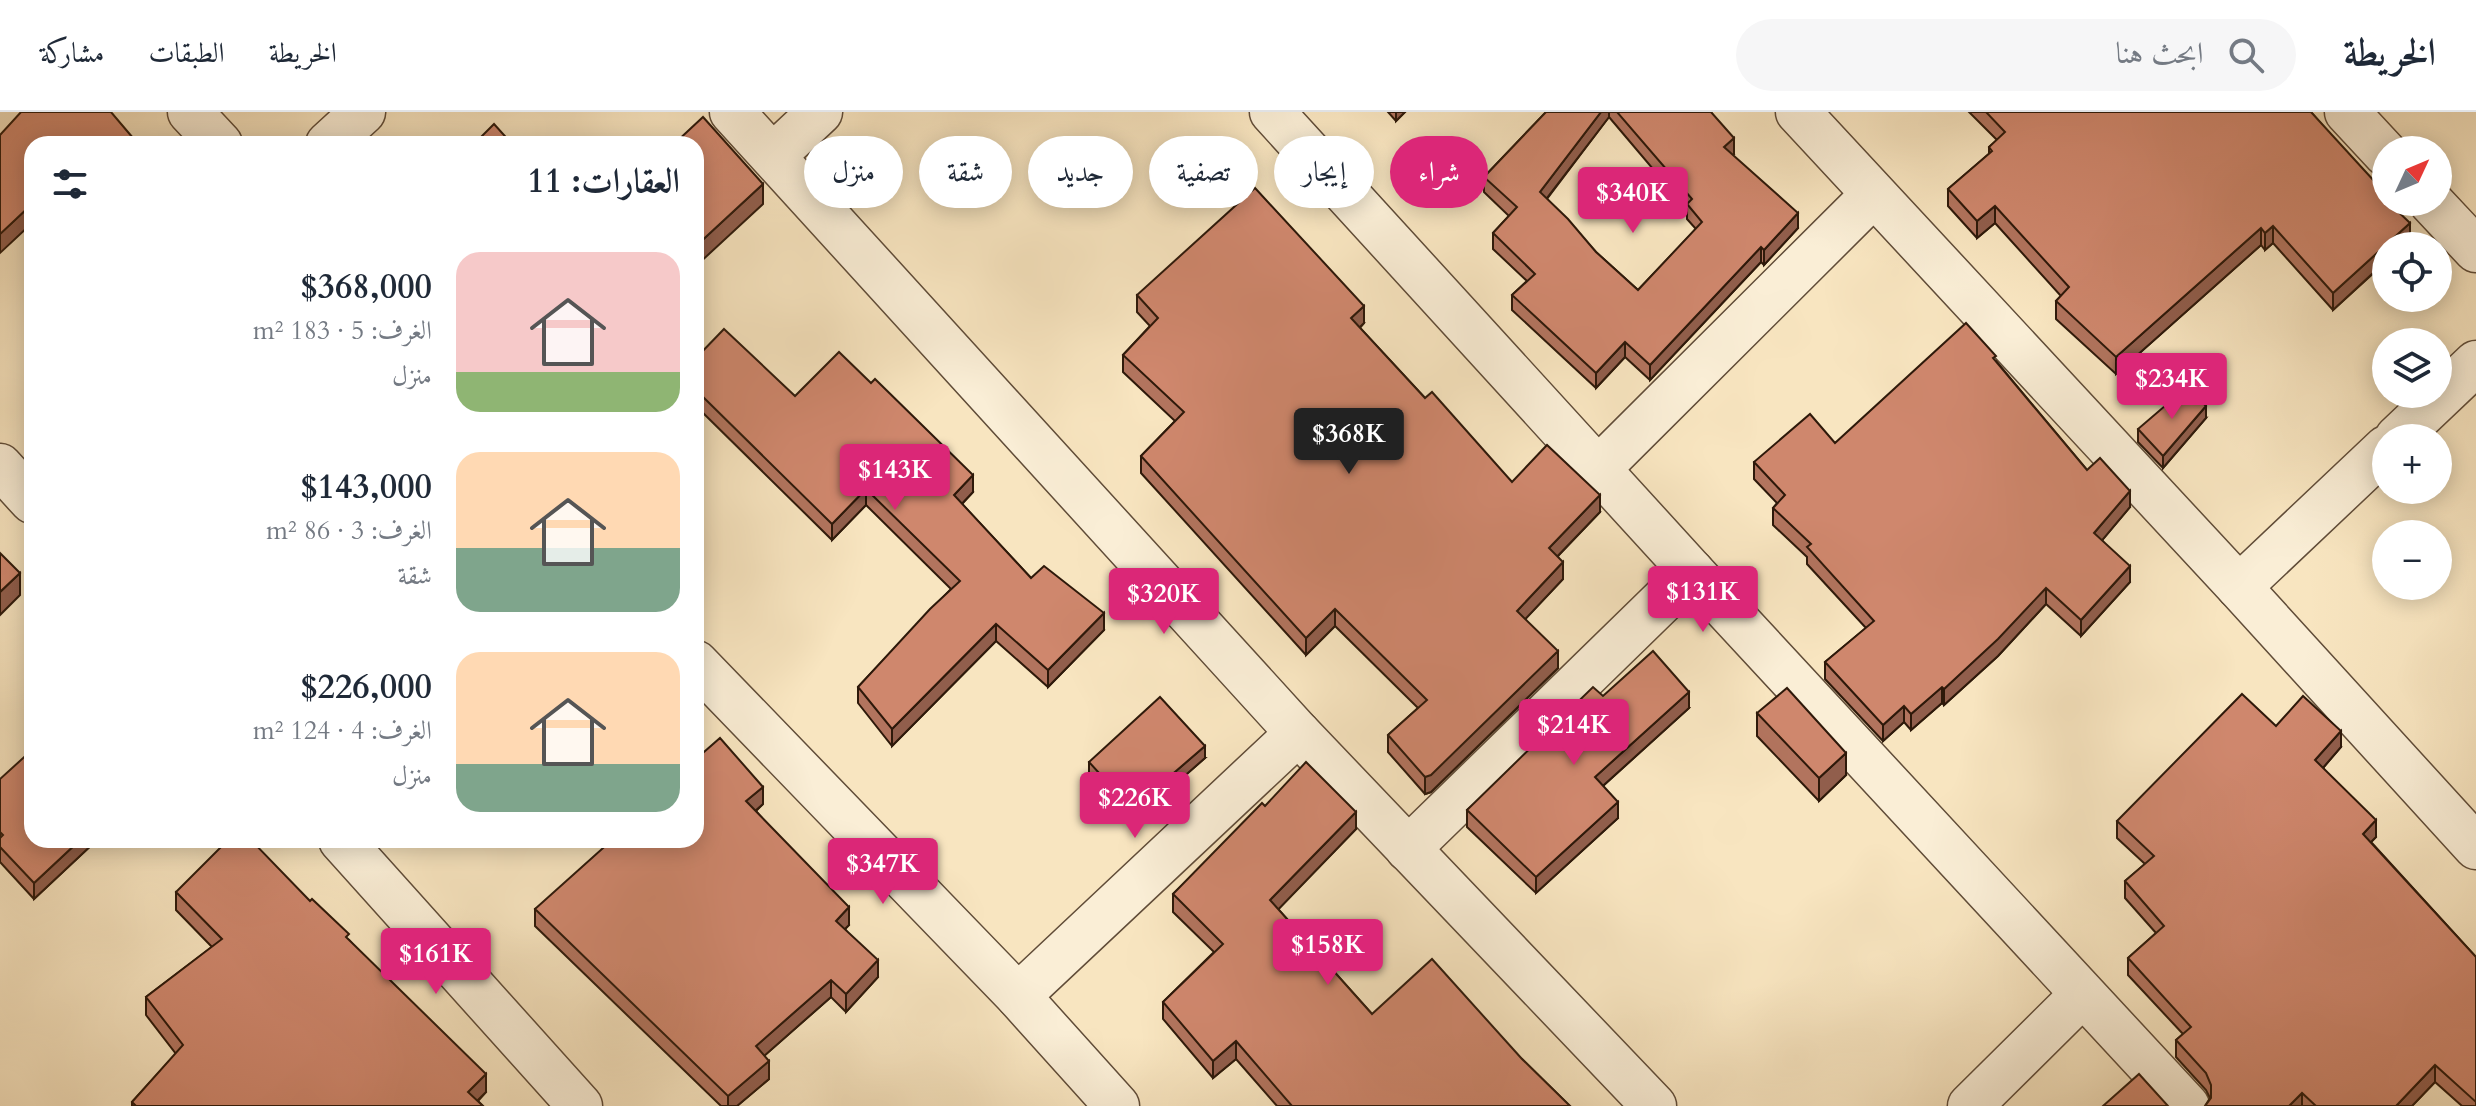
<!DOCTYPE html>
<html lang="ar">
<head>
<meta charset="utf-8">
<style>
  :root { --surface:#fff; --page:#f6f6f7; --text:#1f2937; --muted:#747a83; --line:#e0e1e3; --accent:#db2777 }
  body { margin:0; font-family:Cardo,Amiri,serif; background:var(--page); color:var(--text); direction:rtl; height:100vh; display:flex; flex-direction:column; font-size:30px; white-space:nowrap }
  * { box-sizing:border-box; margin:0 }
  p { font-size:26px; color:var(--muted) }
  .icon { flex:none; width:44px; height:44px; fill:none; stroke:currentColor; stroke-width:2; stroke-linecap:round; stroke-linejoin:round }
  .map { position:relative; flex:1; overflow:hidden; direction:ltr }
  .details { position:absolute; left:24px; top:24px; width:680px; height:712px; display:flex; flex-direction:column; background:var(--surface); border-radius:24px; box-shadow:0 4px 20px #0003; direction:rtl }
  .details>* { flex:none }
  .banner { position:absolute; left:728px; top:24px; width:760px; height:72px; direction:rtl; display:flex; gap:16px }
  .needle { width:52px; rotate:46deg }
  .tools { position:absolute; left:2372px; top:24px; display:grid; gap:16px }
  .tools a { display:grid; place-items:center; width:80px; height:80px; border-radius:50%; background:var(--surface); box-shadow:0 4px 20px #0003; font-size:40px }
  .price { position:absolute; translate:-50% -68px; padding:0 18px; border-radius:8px; background:var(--accent); color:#fff; font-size:26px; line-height:52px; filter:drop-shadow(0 2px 4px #0008) }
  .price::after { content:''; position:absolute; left:50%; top:48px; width:24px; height:18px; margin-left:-12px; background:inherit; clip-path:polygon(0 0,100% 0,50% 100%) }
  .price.on { background:#222; color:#fff }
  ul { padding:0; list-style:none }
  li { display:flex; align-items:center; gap:24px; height:200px; padding:0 24px }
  li span { display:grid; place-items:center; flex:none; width:224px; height:160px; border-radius:24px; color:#555 }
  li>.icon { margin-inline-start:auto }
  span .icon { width:96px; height:96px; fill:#fffc; stroke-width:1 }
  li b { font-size:34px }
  h2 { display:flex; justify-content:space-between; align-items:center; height:96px; padding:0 24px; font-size:34px }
  .tag { padding:0 28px; border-radius:36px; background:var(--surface); box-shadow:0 4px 20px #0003; font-size:28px; line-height:72px }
  .tag.on { background:var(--accent); color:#fff }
  header { display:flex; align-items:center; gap:48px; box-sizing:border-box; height:112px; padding:0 40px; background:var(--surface); border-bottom:2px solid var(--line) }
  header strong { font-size:38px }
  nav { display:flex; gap:44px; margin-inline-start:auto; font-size:28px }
  .search { width:560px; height:72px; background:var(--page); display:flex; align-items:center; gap:20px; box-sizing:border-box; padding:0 28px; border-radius:44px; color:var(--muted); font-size:30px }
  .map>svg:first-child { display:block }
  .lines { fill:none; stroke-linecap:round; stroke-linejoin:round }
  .minor-casing { stroke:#604c38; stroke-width:47 }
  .minor { stroke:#faeed6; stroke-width:44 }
  .wall { fill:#b2745e; stroke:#2e190a; stroke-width:2; fill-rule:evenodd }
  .shaded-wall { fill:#915e4c; stroke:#2e190a; stroke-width:2 }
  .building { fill:#cf876d; stroke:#2e190a; stroke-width:2 }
</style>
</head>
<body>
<header>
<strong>الخريطة</strong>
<div class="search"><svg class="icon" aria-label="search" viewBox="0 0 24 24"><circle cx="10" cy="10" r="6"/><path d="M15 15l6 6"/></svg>ابحث هنا</div>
<nav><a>الخريطة</a><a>الطبقات</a><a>مشاركة</a></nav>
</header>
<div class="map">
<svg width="2476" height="994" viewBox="0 0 2476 994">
  <rect width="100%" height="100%" fill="#f8e5c0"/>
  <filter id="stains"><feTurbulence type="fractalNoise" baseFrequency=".0025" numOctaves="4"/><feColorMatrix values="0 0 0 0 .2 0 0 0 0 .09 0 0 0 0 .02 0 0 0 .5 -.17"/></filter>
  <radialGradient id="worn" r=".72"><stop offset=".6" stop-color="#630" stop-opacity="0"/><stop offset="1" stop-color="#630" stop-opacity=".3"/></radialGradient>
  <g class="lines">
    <defs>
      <g id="minor">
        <path d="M190,0L220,32"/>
        <path d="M732,0L1298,621L1654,994"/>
        <path d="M1272,0L1692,460L2187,994"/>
        <path d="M1798,0L2239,475L2476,735"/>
        <path d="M2347,0L2386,42"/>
        <path d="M328,32L363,0"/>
        <path d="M773,44L820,0"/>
        <path d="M2431,90L2476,138"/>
        <path d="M2397,326L2476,251"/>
        <path d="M0,354L32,389"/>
        <path d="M1599,356L1873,83"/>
        <path d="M2239,475L2386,336"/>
        <path d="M696,551L1018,884L1117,994"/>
        <path d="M341,728L580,994"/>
        <path d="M1408,737L1692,460"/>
        <path d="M1018,884L1298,621"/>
        <path d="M1970,994L2082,883"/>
      </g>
    </defs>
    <use href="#minor" class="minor-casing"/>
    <use href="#minor" class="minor"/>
  </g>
  <g class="wall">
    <path d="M1388,0H1405L1396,9Z"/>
    <path d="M1546,0H1711L1734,42L1732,43L1798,116L1764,153L1761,150L1650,268L1625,245L1596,276L1512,198V183L1527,169L1493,137V121L1509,104L1484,80V65ZM1609,5L1687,97V107L1696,117L1638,178L1596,140L1547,87Z"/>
    <path d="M1969,0H2311L2389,90L2410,128L2333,198L2273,131L2265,138L2261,133L2116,262L2056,207V189L2061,184L1995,111L1977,126L1948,94V77L1989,42V35L1997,28Z"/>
    <path d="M1137,183L1364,211L1360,216L1425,286L1512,370L1600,400L1558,444L1563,467L1525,507L1558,556L1431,680L1425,682L1388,640V623L1418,596L1335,514L1306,543L1141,361V344L1175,309L1123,260V243L1150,214L1137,200Z"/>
    <path d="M696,246L795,284L973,380L962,392L1031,466L1104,518L1048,575L996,529L892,634L858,591V575L951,477L866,393L832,428L696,294Z"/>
    <path d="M1996,249L2087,358L2130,395L2102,428L2130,470L2081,524L2046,492L1998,544L1944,593L1942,591L1911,618L1904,610L1883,629L1825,567V550L1866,516L1807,452V445L1773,413V396L1777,391L1754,367V350L1835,331Z"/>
    <path d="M2206,306L2163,356L2138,330V317Z"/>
    <path d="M1603,584L1689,596L1603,674L1618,706L1536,781L1467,715V698Z"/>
    <path d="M1757,601L1846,663L1819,689L1757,624Z"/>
    <path d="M2276,614L2341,635L2323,656L2376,725L2371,730L2476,845V994H2462L2435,970L2412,994H2205L2210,986L2206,978L2176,945V928L2183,922L2128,863V846L2156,821L2125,786V769L2145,752L2117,726V709Z"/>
    <path d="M1205,646L1132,710L1089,662V650Z"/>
    <path d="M0,667L32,728H97L34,787L0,750Z"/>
    <path d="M763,692L756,699L849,813L845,817L878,865L846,900L831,885L764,944L769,967L737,994H721L535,814V797Z"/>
    <path d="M1265,694L1356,717L1278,797L1372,902L1522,947L1570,994H1277L1236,947L1213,966L1163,907V890L1214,840L1173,800V782Z"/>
    <path d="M176,780L349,828L486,980L478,989L483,994H132V990L176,942L146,903V885L212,835L176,798Z"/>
  </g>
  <g class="shaded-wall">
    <path d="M1396,0H1405L1396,9Z"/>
    <path d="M1601,0H1609V5L1540,95V80Z"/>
    <path d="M1734,26V42L1724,50V35Z"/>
    <path d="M763,72V92L696,154V134Z"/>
    <path d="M32,92V111L0,141V122Z"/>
    <path d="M1995,94V111L1977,126V109Z"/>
    <path d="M1798,101V116L1764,153V138Z"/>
    <path d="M2410,111V128L2403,134H2386V149L2333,198V181Z"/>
    <path d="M2273,114V131L2265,138V121Z"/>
    <path d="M2261,116V133L2116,262V245Z"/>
    <path d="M1761,135V150L1650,268V253Z"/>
    <path d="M1364,194V211L1351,224V206Z"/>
    <path d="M1625,230V245L1596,276V261Z"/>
    <path d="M2206,294V306L2163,356V344Z"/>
    <path d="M973,363V380L954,400V383Z"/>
    <path d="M866,377V393L832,428V412Z"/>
    <path d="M2130,379V395L2094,438V421Z"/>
    <path d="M1600,383V400L1549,453V436Z"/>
    <path d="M1563,450V467L1517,516V499Z"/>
    <path d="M2130,454V470L2081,524V508Z"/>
    <path d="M20,461V483L0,503V480Z"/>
    <path d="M2046,476V492L1998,544L1944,593V577Z"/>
    <path d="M1335,497V514L1306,543V526Z"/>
    <path d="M1104,501V518L1048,575V558Z"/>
    <path d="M996,512V529L892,634V617Z"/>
    <path d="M1558,539V556L1431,680L1425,682V665Z"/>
    <path d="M1942,575V591L1911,618V602Z"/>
    <path d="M1689,580V596L1595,681V665Z"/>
    <path d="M1904,594V610L1883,629V613Z"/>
    <path d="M2341,619V635L2315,665V648Z"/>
    <path d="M1205,634V646L1132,710V697Z"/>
    <path d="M1846,641V663L1819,689V666Z"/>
    <path d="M763,675V692L746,707V689Z"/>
    <path d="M1618,690V706L1536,781V765Z"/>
    <path d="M1356,700V717L1270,806V788Z"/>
    <path d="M2376,708V725L2363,738V722Z"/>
    <path d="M80,728H97L34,787V771Z"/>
    <path d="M849,795V813L836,826V809Z"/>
    <path d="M878,848V865L846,900V882Z"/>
    <path d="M831,868V885L756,951V934Z"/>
    <path d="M1236,929V947L1213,966V949Z"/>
    <path d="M769,949V967L737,994H728V984Z"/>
    <path d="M2435,953V970L2412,994H2396Z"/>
    <path d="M486,962V980L472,994L468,980Z"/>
    <path d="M2302,981V994H2289Z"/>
  </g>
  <g class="building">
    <path d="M21,0H111L133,26L126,32H32V92L0,122V23Z"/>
    <path d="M1546,0H1601L1540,80L1568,107L1596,140L1638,178L1702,110L1687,92L1692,87L1617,0H1711L1734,26L1724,35L1798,101L1764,138L1761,135L1650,253L1625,230L1596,261L1512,183L1535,162L1493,121L1517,95L1484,65Z"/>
    <path d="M1986,0H2311L2386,82V90H2388L2410,111L2333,181L2273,114L2265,121L2261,116L2116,245L2056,189L2069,175L1995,94L1977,109L1948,77L1992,39L1989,35L2005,20Z"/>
    <path d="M703,5L763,72L696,134V32H674Z"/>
    <path d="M494,12L512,32H474Z"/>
    <path d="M1255,76L1364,194L1351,206L1425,286L1432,280L1512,370L1547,333L1600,383L1549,436L1563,450L1517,499L1558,539L1431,663L1425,665L1388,623L1427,588L1335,497L1306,526L1141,344L1184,300L1123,243L1158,206L1137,183Z"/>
    <path d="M1966,211L1996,244L1993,246L2087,358L2100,346L2130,379L2094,421L2130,454L2081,508L2046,476L1998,527L1944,577L1942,575L1911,602L1904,594L1883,613L1825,550L1874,509L1807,435L1811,432L1773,396L1785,383L1754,350L1810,302L1835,331Z"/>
    <path d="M724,217L795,284L839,240L871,271L875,267L973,363L954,383L1031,466L1044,454L1104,501L1048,558L996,512L892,617L858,575L930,497L960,469L866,377L832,412L696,278V246Z"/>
    <path d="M2187,275L2206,294L2163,344L2138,317Z"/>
    <path d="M0,441L20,461L0,480Z"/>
    <path d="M1653,539L1689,580L1595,665L1618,690L1536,765L1467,698L1593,575L1603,584Z"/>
    <path d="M1787,576L1846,641L1819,666L1757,601Z"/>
    <path d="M2242,582L2276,614L2303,584L2341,619L2315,648L2376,708L2363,722L2476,845V990L2435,953L2396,994H2316L2302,981L2289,994H2205L2211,986V973L2206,961L2176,928L2191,915L2128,846L2164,814L2125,769L2154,744L2117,709Z"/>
    <path d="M1160,585L1205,634L1132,697L1089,650Z"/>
    <path d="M720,626L763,675L746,689L849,795L836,809L878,848L846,882L831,868L756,934L769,949L728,984L535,797L612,728H696V647Z"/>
    <path d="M32,638V728H80L34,771L0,735V726L3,723L0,720V667Z"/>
    <path d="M1306,650L1356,700L1270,788L1372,902L1432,847L1522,947L1570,994H1292L1236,929L1213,949L1163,890L1223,832L1173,782L1262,691L1265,694Z"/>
    <path d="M228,728H251L310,789L312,787L349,822L346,825L486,962L468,980L483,994H136L132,990L183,933L146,885L222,827L176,780Z"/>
    <path d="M2139,962L2168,994H2103Z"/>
  </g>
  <rect width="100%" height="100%" filter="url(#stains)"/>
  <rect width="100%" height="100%" fill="url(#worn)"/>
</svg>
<div class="tools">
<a><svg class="needle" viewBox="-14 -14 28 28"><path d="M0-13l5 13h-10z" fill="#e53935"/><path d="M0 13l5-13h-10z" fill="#747a83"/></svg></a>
<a><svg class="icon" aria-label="locate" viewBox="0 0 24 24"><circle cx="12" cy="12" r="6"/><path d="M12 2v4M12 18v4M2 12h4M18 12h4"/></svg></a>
<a><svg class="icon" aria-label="layers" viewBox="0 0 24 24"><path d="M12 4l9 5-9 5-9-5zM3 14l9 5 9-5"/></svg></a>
<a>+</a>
<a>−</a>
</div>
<b class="price" style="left:1633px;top:123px">$340K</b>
<b class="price" style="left:2172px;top:309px">$234K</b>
<b class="price on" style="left:1349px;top:364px">$368K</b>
<b class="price" style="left:895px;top:400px">$143K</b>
<b class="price" style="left:1703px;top:522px">$131K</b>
<b class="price" style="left:1164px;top:524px">$320K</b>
<b class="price" style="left:1574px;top:655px">$214K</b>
<b class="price" style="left:1135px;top:728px">$226K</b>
<b class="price" style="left:883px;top:794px">$347K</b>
<b class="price" style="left:1328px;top:875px">$158K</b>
<b class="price" style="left:436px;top:884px">$161K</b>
<div class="banner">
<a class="tag on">شراء</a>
<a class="tag">إيجار</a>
<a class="tag">تصفية</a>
<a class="tag">جديد</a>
<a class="tag">شقة</a>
<a class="tag">منزل</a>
</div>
<section class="details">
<h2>العقارات: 11<svg class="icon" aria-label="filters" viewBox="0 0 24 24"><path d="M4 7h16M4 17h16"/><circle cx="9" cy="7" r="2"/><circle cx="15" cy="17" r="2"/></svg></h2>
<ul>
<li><span style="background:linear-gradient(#f6c9c9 75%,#8fb573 0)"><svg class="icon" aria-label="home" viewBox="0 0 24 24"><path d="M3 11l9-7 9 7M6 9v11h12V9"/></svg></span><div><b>$368,000</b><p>الغرف: 5 · 183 m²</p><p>منزل</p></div></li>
<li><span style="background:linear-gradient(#ffd9b3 60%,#7fa58c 0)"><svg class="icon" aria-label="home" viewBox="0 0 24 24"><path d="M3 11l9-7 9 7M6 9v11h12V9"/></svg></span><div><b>$143,000</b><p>الغرف: 3 · 86 m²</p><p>شقة</p></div></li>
<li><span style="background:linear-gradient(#ffd9b3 70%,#7fa58c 0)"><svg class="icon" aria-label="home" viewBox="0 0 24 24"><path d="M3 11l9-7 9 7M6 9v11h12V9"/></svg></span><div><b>$226,000</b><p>الغرف: 4 · 124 m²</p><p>منزل</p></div></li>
</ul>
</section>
</div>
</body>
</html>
